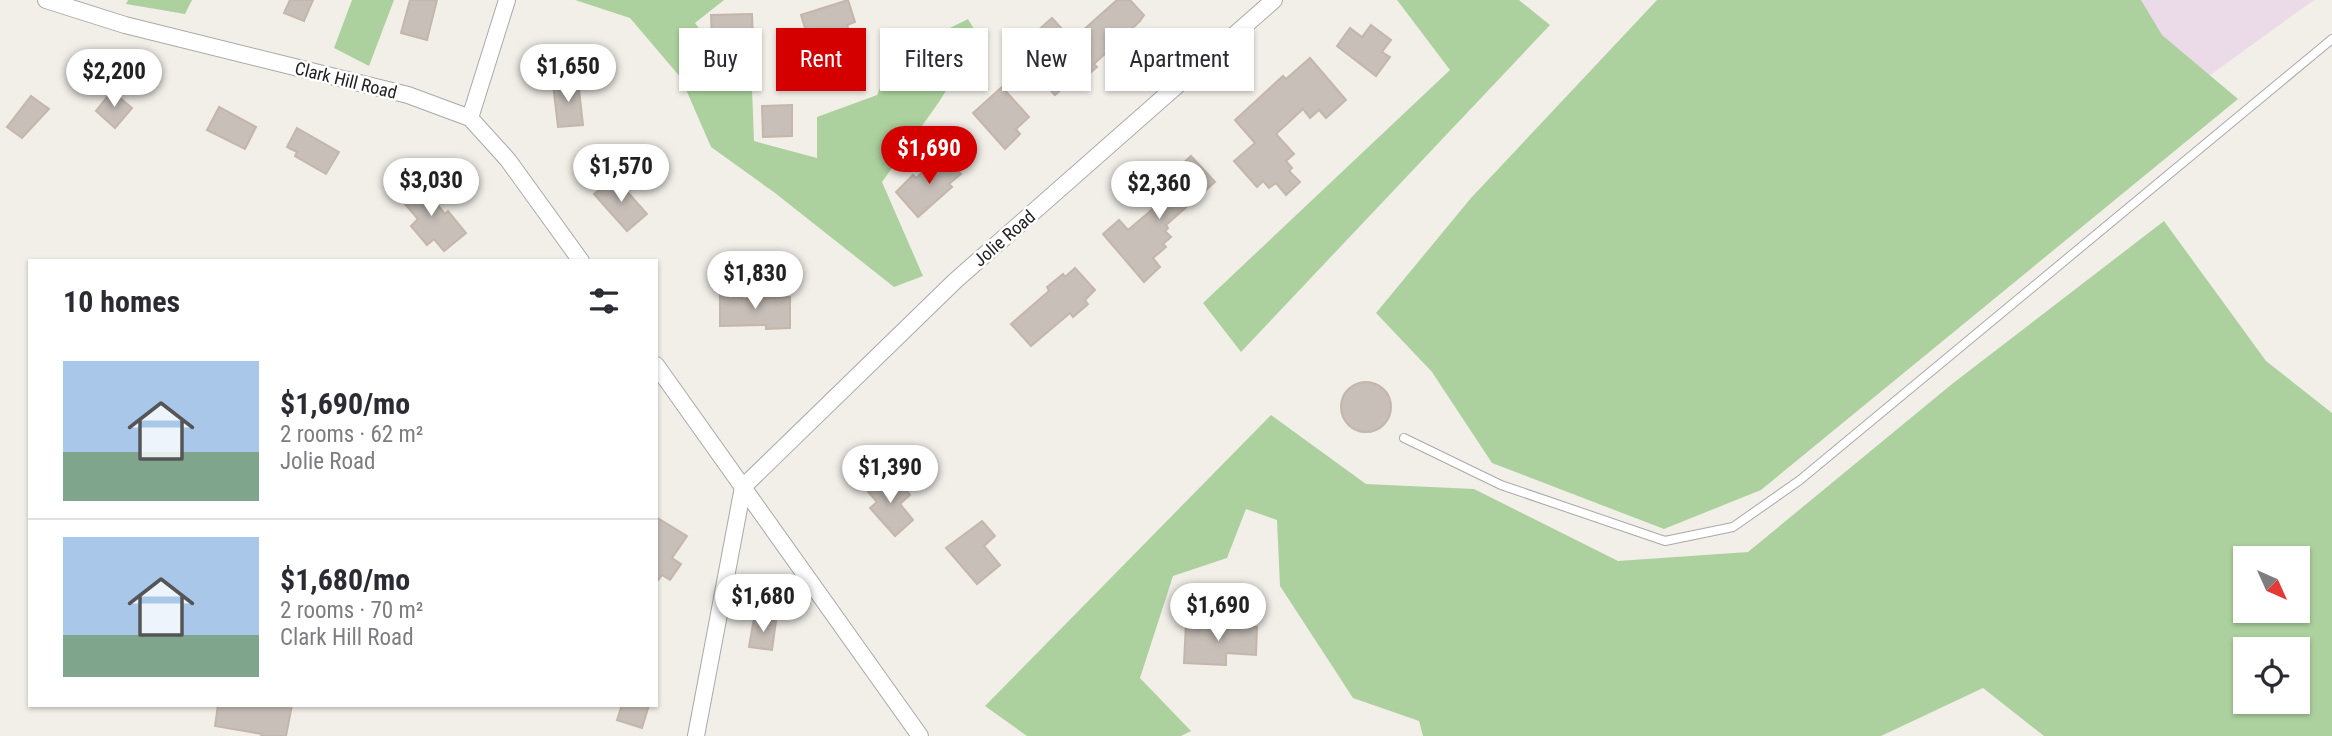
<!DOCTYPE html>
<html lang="en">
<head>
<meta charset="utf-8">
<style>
  :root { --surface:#fff; --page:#f2f2f3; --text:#2b2b33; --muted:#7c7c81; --line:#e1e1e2; --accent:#d40000 }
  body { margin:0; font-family:"Roboto Condensed",sans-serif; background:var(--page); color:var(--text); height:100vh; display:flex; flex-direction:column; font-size:26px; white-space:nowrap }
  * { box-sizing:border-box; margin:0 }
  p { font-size:23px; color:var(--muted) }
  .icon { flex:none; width:38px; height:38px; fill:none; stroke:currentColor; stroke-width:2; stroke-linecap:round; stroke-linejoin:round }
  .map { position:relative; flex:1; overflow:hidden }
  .drawer { position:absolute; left:28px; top:259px; width:630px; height:448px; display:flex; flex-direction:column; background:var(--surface); border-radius:0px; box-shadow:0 2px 5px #0004 }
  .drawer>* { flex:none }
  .guide { position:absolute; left:679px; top:28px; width:665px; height:63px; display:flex; gap:14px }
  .needle { width:46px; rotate:135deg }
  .fabs { position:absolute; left:2233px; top:546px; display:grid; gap:14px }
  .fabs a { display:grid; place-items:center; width:77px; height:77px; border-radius:0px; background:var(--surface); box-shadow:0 2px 5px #0004; font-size:35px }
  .price { position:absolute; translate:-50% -60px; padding:0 16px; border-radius:24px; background:#fff; color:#222; font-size:23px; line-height:46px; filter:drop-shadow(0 2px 4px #0008) }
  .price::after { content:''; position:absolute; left:50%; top:42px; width:21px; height:16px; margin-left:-10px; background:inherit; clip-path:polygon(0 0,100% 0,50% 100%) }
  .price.current { background:var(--accent); color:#fff }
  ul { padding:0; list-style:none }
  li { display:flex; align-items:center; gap:21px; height:175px; padding:0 35px }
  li+li { border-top:2px solid var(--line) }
  li span { display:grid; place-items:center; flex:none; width:196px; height:140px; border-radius:0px; color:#555 }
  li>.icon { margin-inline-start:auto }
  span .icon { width:84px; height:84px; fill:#fffc; stroke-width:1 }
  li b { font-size:30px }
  h2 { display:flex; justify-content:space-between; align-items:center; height:84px; padding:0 35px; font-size:30px }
  .chip { padding:0 24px; border-radius:0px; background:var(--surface); box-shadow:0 2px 5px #0004; font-size:24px; line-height:63px }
  .chip.current { background:var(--accent); color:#fff }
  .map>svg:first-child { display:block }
  .industrial { fill:#ebdbe8 }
  .forest { fill:#add19e; fill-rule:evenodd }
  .building { fill:#c7bfb8; stroke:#c4b6ab; stroke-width:2 }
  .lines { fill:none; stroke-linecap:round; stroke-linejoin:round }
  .service-casing { stroke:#a9a9a9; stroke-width:10 }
  .minor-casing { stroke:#a9a9a9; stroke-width:18 }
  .service { stroke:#fff; stroke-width:8 }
  .minor { stroke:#fff; stroke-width:16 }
  .labels { text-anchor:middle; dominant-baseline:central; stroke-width:5; stroke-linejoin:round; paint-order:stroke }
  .street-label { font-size:18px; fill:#222; stroke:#fff }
</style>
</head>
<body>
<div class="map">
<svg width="2332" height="736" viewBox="0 0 2332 736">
  <rect width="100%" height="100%" fill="#f2efe9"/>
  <path class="industrial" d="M2131,0H2314L2173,102Z"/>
  <g class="forest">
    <path d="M128,0H192L185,14L126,4Z"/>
    <path d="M352,0H394L369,66L334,48Z"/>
    <path d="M575,0H724L695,23L734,74L752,88L754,141L817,158V117L877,95L894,56L968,19L979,37L939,102L882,182L923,276L894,287L775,193L711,147L681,78L630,18Z"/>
    <path d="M1397,0H1519L1550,25L1241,352L1203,303L1450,70Z"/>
    <path d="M1657,0H2141L2162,35L2238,99L1761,490L1664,529L1492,463L1432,372L1376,313L1471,198Z"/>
    <path d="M2164,221L2266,361L2332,413V736H2044L1983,688L1881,736H1423L1419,721L1353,698L1280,586L1277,520L1246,509L1227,558L1173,576L1140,678L1191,731L1181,736H1027L985,706L1271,415L1366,484L1474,489L1618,561L1748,552L1952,384ZM2245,558H2298V611H2245ZM2245,649H2298V702H2245Z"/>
  </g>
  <g class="building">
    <path d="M290,0H313L304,21L284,13Z"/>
    <path d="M410,0H437L427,40L401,33Z"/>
    <path d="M848,0L855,22L847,25L849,30L834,35L832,30L808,38L801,15Z"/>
    <path d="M1117,0H1130L1144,15L1140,21L1094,64L1097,67L1080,82L1075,77L1055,95L1026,64L1047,46L1035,33L1052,18L1072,40Z"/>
    <path d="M752,14L753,41L712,42L711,15Z"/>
    <path d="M1371,25L1391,40L1382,52L1390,57L1376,76L1337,46L1350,28L1362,37Z"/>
    <path d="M1310,58L1346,100L1326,118L1319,110L1310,118L1303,109L1276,134L1294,154L1286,161L1292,168L1289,171L1300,182L1286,195L1276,183L1269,188L1263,181L1257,187L1234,161L1255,143L1235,120L1283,76L1286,79Z"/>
    <path d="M578,81L583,125L558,127L553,84Z"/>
    <path d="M1002,87L1029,117L1016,129L1020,134L1005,149L973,113Z"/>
    <path d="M112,91L132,108L115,128L96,111Z"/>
    <path d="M31,96L49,109L22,138L7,127Z"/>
    <path d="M792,105V136L763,137L762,106Z"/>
    <path d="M219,107L256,127L245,149L207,130Z"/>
    <path d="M297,128L339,152L326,174L295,156L297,152L287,147Z"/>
    <path d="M943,154L961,174L949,184L952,187L918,217L896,192L913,175L916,178Z"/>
    <path d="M1191,156L1215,182L1166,225L1168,228L1165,231L1171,237L1163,244L1166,247L1153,258L1160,267L1144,282L1103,234L1119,220L1128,230L1168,196L1175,187L1170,182L1178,174L1175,171Z"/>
    <path d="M614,177L647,214L627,231L594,194Z"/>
    <path d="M417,181L445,214L448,211L466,233L444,251L434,239L427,245L411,226L418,219L399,197Z"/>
    <path d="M1075,268L1095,290L1085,300L1088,304L1073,317L1070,313L1031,346L1011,324L1049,291L1047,287L1063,274L1065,277Z"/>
    <path d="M720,293H742V299L790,297V328L766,329V325L720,326Z"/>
    <circle cx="1366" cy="407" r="25"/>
    <path d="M879,475L893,490L900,483L910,495L900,504L913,520L895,536L870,508L877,502L865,488Z"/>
    <path d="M656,517L687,536L672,558L681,564L670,580L662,575L656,583Z"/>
    <path d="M982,521L995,536L984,546L1000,565L977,584L946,548Z"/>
    <path d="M754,618L776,621L772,650L749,647Z"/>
    <path d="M1186,623L1257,627L1256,655L1226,653V665L1184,663Z"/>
    <path d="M218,705H292L286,736H261L262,734L215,726Z"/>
    <path d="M622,705H649L642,728L617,720Z"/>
  </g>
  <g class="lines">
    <defs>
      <path id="service" d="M1404,438L1501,485L1665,541L1733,527L1800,480L2332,39"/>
      <g id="minor">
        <path d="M46,0L125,25L408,95L470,118L508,160L581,261"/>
        <path d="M470,118L507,0"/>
        <path d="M656,365L920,736"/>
        <path d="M743,487L955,281L1274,0"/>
        <path d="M696,736L743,487"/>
      </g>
    </defs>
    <use href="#service" class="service-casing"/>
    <use href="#minor" class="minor-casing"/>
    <use href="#service" class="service"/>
    <use href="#minor" class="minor"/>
  </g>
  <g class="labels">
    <g class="street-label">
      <text transform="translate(346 80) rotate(14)">Clark Hill Road</text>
      <text transform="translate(1004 238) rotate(-41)">Jolie Road</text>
    </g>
  </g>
</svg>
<div class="fabs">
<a><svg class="needle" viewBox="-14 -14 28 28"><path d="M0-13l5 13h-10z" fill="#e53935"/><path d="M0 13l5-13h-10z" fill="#7c7c81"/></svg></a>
<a><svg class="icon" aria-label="locate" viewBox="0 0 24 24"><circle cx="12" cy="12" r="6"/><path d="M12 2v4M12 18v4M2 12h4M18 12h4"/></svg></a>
</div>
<b class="price" style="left:568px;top:104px">$1,650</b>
<b class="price" style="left:114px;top:109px">$2,200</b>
<b class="price current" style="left:929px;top:186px">$1,690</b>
<b class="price" style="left:621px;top:204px">$1,570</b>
<b class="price" style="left:431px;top:218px">$3,030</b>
<b class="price" style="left:1159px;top:221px">$2,360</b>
<b class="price" style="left:755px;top:311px">$1,830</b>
<b class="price" style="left:890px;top:505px">$1,390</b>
<b class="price" style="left:763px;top:634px">$1,680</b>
<b class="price" style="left:1218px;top:643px">$1,690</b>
<div class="guide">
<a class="chip">Buy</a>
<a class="chip current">Rent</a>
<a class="chip">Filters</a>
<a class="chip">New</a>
<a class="chip">Apartment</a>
</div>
<section class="drawer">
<h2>10 homes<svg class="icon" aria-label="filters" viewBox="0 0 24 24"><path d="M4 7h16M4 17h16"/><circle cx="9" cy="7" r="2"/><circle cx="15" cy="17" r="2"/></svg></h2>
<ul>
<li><span style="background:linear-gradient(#a9c7e8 65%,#7fa58c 0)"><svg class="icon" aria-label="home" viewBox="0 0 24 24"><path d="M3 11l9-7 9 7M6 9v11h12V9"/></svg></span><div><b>$1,690/mo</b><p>2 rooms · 62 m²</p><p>Jolie Road</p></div></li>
<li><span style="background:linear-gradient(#a9c7e8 70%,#7fa58c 0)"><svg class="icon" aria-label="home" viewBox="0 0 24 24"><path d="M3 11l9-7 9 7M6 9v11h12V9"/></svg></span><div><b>$1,680/mo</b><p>2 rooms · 70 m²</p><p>Clark Hill Road</p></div></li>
</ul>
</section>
</div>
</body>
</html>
